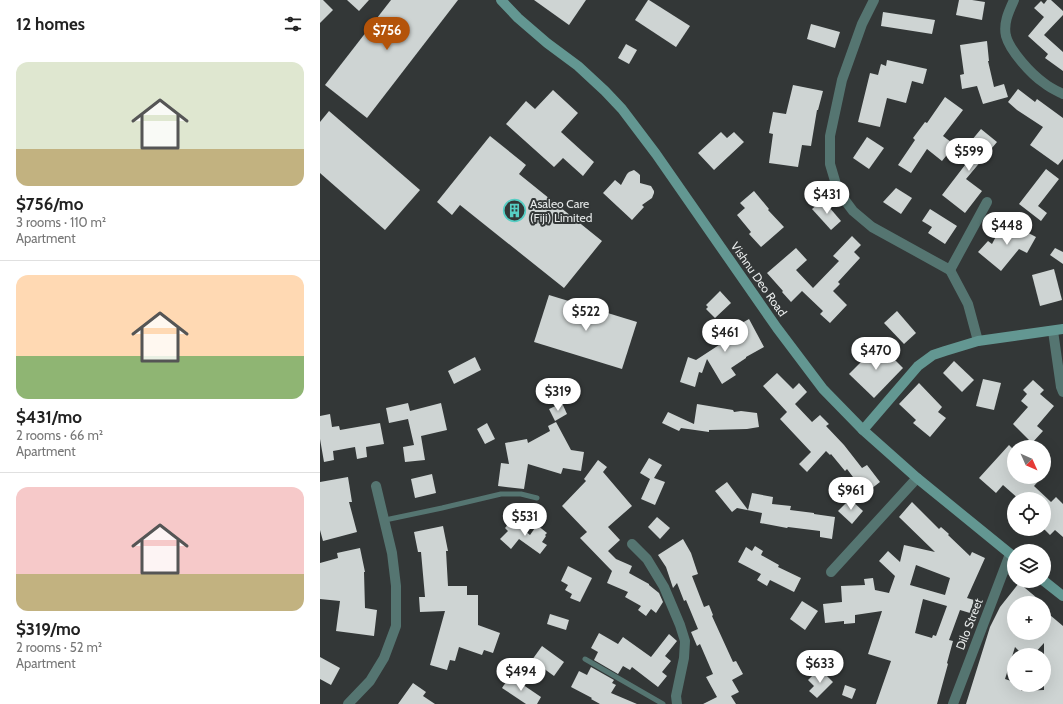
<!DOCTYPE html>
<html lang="en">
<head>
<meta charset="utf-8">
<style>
  :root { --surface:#fff; --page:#f2f2f2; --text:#222; --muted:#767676; --line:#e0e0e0; --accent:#b45309 }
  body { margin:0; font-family:Cabin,sans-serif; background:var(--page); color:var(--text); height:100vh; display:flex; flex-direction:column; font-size:15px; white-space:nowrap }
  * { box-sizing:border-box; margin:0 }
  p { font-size:13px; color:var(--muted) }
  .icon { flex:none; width:22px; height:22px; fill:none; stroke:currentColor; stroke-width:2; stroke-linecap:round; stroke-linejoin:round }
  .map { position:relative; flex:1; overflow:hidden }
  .sheet { display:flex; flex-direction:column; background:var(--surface); width:320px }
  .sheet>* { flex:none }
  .needle { width:26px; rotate:135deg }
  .tools { position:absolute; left:687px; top:440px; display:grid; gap:8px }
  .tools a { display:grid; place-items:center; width:44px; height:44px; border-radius:50%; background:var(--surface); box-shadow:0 4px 16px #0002; font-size:20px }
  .price { position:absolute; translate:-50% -34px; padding:0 9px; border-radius:14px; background:#fff; color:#222; font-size:13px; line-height:26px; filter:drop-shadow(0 1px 2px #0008) }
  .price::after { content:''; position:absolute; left:50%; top:24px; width:12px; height:9px; margin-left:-6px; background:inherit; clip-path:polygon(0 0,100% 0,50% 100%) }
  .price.on { background:var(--accent); color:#fff }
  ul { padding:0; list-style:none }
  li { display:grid; align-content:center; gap:8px; height:212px; padding:0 16px }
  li+li { border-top:1px solid var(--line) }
  li span { display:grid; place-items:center; height:124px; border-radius:12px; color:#555 }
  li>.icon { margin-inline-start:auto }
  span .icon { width:72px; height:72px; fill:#fffc; stroke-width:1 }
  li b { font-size:17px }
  h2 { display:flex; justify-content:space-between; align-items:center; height:48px; padding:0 16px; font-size:17px }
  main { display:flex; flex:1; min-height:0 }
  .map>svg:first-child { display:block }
  .building { fill:#ced4d3; fill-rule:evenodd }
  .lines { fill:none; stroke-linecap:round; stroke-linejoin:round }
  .lane { stroke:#557571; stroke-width:5 }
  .street { stroke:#557571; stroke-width:10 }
  .secondary { stroke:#639792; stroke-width:10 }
  .labels { text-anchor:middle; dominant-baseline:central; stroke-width:4; stroke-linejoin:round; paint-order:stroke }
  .poi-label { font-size:12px; fill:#e7eaea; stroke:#333737; text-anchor:start }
  .street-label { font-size:12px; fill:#e7eaea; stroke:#333737 }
</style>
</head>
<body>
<main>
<section class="sheet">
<h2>12 homes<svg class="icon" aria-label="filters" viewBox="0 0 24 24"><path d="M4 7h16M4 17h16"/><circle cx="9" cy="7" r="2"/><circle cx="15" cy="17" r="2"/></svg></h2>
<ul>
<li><span style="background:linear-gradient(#dfe7d0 70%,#c2b280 0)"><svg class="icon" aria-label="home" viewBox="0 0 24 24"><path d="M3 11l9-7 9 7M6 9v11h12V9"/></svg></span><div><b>$756/mo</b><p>3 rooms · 110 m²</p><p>Apartment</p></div></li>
<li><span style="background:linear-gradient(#ffd9b3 65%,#8fb573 0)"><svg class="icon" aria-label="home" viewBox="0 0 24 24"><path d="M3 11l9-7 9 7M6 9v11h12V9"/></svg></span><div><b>$431/mo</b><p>2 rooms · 66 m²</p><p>Apartment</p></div></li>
<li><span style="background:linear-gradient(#f6c9c9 70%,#c2b280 0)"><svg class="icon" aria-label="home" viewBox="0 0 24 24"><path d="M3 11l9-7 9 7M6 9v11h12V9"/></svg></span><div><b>$319/mo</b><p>2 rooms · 52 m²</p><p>Apartment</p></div></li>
</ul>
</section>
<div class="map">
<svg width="743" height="704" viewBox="0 0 743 704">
  <rect width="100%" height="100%" fill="#333737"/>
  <g class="building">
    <path d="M0,0H3L13,10L0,23Z"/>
    <path d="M27,0H49L39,11Z"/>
    <path d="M71,0H138L47,118L5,85Z"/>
    <path d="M214,0H266L249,25Z"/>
    <path d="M328,0H329L370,26L356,47L315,20Z"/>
    <path d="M639,0H652L665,2L662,20L636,15Z"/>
    <path d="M727,0H731L743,11V15L724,35L743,52V71L725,58L728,54L708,36L724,17L714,8L721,1L724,4Z"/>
    <path d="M563,12L615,20L612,34L561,26Z"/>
    <path d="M491,24L520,32L515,48L487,39Z"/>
    <path d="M667,41L669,61H668L674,87L684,84L688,97L663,104L657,86L642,89L640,75L644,74L640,45Z"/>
    <path d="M306,44L317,50L309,64L298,58Z"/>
    <path d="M567,60L607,69L603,84L592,81L586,103L567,98L560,127L538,122L550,73L558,75L561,64L566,66Z"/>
    <path d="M473,85L503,91L498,110H497L491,146L482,145L478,167L449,163L453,134L449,133L453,112L466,114Z"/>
    <path d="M698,89L715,102L717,99L743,118V159L738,165L710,145L723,127L697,110L688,102Z"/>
    <path d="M233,90L258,113L241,132L274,162L263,176L243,158L234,167L186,124L206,101L215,109Z"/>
    <path d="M625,97L643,110L623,136L635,145L622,161L607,149L591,173L578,165L595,140L593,138L605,122L607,123Z"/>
    <path d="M9,111L100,190L65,230L0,173V122Z"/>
    <path d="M661,129L677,142L646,179L662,191L645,213L622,195L645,165L637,158Z"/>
    <path d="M401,132L407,138L414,132L424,142L394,170L378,153Z"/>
    <path d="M170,136L206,165L199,174L282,241L244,288L140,205L132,215L117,202Z"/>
    <path d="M547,137L564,148L549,169L533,158Z"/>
    <path d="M726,169L739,179L718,206L727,213L721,221L699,204Z"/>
    <path d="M314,170L318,173L320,175V183L331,186L334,191V193L332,198L322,205L324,207L312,220L283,193L295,180L301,185L307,174L309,172Z"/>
    <path d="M576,188L592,198L581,214L563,202Z"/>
    <path d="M434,191L449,209L448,210L464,227L441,247L429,234L431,232L417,215L425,208L420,203Z"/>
    <path d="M503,200L521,221L511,230L492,209Z"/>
    <path d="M610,209L637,226L625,244L608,233L612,227L602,221Z"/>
    <path d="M691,224L716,237L707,253L699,249L681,271L658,252L668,241L672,244L681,227L687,231Z"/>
    <path d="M532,236L541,245L534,252L540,258L518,282L520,284L513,291L527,305L510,323L500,314L503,311L482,291L471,302L462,292L463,291L447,273L476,248L487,260L476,270L493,288L519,261L513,256Z"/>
    <path d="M735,248L743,252V264L730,255Z"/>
    <path d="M734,269L742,300L720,306L712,275Z"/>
    <path d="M400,291L411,303L395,318L386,309L388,307L386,305Z"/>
    <path d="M229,295L317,322L302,369L214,342Z"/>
    <path d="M577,311L596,333L584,344L564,323Z"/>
    <path d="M429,319L444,347L426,357V358L411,368L416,375L402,384L387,359L382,373L379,372L375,387L360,382L368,357L376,360L399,345L390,331L401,324L406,332Z"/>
    <path d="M559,344L583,368L554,398L529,374Z"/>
    <path d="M155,357L161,370L134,384L128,371Z"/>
    <path d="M634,361L654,380L642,392L623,373Z"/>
    <path d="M457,373L473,389L479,383L487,392L475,404L492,422L500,415L509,424L506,426L524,445L542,468L547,465L560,482L547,492L538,480L536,481L527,469L525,471L511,454L510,455L506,451L487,472L479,464L491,452L460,419L467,412L443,386Z"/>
    <path d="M663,379L681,383L674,410L656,406Z"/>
    <path d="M713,380L724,390L720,394L734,406L717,426L723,431L712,443L693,424L708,407L701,401L707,394L703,390Z"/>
    <path d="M599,383L622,407L618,412L626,418L610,437L593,423L596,420L579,404Z"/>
    <path d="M88,403L90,411L121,403L127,430L101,436L105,460L85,462L83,447L94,445L88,419L69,423L66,408Z"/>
    <path d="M242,403L247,414L235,421L229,409Z"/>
    <path d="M377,404L413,410L414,412L421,411L437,413L439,427L427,429L389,430V432L361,428L359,431L342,423L348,412L374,424Z"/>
    <path d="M10,414L12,427L19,426L20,430L60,423L64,444L46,447L47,457L37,459L35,447L13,451L14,460L4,462L0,439V416Z"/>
    <path d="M236,422L251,450L264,452L261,471L243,468L241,474L208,464L204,489L178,486L181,463L189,464L185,443L207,439L208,443L230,431L228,426Z"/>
    <path d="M167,423L175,439L165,444L157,429Z"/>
    <path d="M689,445L694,450V477H722L714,486L731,502L736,497L743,504V537L735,530L730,535L724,529V499H699L683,485L676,493L659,478Z"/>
    <path d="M329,458L342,465L334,478L345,482L335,505L321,499L330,479L320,473Z"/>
    <path d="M278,460L287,467L283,472L312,506L288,527L300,540L288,551L296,559L312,566L309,573L329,584V585L339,593L343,602L336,613L331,609L326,616L318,610L321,606L305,597L308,592L287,583L292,571L260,538L267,532L242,506L266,481L264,479Z"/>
    <path d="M112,474L116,493L95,498L91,479Z"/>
    <path d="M28,477L32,502H29L37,532L3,541L0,530V482Z"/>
    <path d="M407,482L428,510L432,493L453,497L452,504L471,506L470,510L494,513V514L515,517L512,539L500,537V531L468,527L467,528L440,523L442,513L417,508L412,512L395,491Z"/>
    <path d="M530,499L543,511L532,524L518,511Z"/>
    <path d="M592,502L619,529L621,527L629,534L628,535L650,556L652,552L665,558L647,598L654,600L650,613L640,610L629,640L633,641L627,663L628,664L617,704H556L571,661L548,654L562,611L535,615V623L524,624V621L505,623L503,604L522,602L521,586L545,585L544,579L553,578L555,590L569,593L575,576L559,561L568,551L580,562L584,545L615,552L579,517ZM596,565L630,578L625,595L590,585ZM603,599L627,606L616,636L613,635L612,638L595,633Z"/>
    <path d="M337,517L350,528L340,539L328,527Z"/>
    <path d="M192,520L210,535L217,525L227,533L225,535L226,536L222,542L227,545L220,554L199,539L191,549L180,539L188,531L185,528Z"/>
    <path d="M123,526L128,551H126L128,586H147V595H158V625L180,633L173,653L164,650L162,655L139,647L135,661L130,660L127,670L110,665L125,611L100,612L99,597H105L101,552H98L94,532Z"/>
    <path d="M363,539L371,553L378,574L372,576L384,607L389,605L393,615L392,616L413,662L416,661L423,674L412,680L419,692L411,696L416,704H383L397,697L386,677L393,674L380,644L377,646L371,632L378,629L366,600L364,601L357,583L353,588L346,567L338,555Z"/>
    <path d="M435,546L443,551L441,555L459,565L458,567L481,578L474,592L450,580L447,586L437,580L441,574L418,562L426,547L432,551Z"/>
    <path d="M40,548L45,572H44L45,608L57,610L54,636L16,631L20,601L0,599V563L18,558L17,553Z"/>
    <path d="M248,566L272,578L260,602L250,598L252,594L245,590L248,585L241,581Z"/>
    <path d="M699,583L723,603H694V633H724V610L743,626V704H646L670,627L680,607ZM724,643V690L701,691L703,685H694V682L685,679L695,647L703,655H713Z"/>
    <path d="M482,601L498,611L485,630L470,619Z"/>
    <path d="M230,614L249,620L246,630L227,624Z"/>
    <path d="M279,633L298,644L303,637L331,657L349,634L357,641L345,656L351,661L342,672L347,676L338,687L312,667L310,670L303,666L298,674L274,660L278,652L271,648Z"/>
    <path d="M222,646L244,662L234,676L212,660Z"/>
    <path d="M0,657L20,668L11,685L0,679Z"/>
    <path d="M271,667L294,680L292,683L296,685L291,693L317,704H280L271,699L272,698L251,687L259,671L267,675Z"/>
    <path d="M495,673L499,677L504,673L513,682L497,698L489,691L494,686L488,680Z"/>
    <path d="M190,676L221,697L217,704H206L182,688Z"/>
    <path d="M93,683L106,692L103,696L115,704H78Z"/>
    <path d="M525,685L536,689L532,699L522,695Z"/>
  </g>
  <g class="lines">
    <g class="lane">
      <path d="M65,520L122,508L181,494H201L217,498"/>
      <path d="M265,659L343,704"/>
    </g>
    <g class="street">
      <path d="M554,0L542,24L522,80L510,136V164L518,191L533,211L552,227L630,270L648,304L658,341"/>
      <path d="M694,0C689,11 683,23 686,36C690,51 711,74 724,83C730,88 737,91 743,94"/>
      <path d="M630,270L667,202"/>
      <path d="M733,331L741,387L743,392"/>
      <path d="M312,544L327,559L344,587L360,625L365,641L364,658L356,696L357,704"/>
      <path d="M511,572L597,478"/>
      <path d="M28,704L50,681L64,658L76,626V586L72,553L56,486"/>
      <path d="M633,704L690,554"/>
    </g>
    <g class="secondary">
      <path d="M181,0L198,18L227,43L258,66L285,91L302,109L336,154L457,328L503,389L543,430L597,478L694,557"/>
      <path d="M543,430L598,366L613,355L625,351L658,341L743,329"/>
      <path d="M724,581L743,596"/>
    </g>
  </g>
  <defs>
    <symbol id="building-ring" viewBox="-11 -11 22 22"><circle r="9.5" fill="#333737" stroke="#56cec4" stroke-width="1.5"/><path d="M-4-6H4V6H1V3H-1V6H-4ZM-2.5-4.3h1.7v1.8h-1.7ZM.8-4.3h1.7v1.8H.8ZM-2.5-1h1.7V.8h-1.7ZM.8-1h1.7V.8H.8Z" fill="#56cec4"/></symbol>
  </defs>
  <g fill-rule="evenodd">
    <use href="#building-ring" x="182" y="198" width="25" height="25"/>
  </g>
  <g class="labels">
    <g class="poi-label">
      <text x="210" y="203">Asaleo Care<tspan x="210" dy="14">(Fiji) Limited</tspan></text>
    </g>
    <g class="street-label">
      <text transform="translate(439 279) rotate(55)">Vishnu Deo Road</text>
      <text transform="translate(649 624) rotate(-69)">Dilo Street</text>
    </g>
  </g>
</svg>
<div class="tools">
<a><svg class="needle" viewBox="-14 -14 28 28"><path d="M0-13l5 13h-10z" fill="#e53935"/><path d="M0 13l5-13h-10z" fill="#767676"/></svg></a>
<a><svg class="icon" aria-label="locate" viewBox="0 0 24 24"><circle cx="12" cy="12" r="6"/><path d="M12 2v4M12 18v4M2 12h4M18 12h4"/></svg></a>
<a><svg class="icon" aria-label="layers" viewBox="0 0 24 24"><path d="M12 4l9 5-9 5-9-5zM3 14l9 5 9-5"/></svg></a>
<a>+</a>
<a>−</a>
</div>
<b class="price on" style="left:67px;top:51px">$756</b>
<b class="price" style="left:649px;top:172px">$599</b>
<b class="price" style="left:507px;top:215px">$431</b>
<b class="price" style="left:687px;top:246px">$448</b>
<b class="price" style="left:266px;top:332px">$522</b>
<b class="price" style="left:405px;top:353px">$461</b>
<b class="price" style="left:556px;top:371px">$470</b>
<b class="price" style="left:238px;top:412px">$319</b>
<b class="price" style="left:531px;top:511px">$961</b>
<b class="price" style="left:205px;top:537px">$531</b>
<b class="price" style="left:500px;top:684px">$633</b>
<b class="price" style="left:201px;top:692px">$494</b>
</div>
</main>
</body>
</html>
